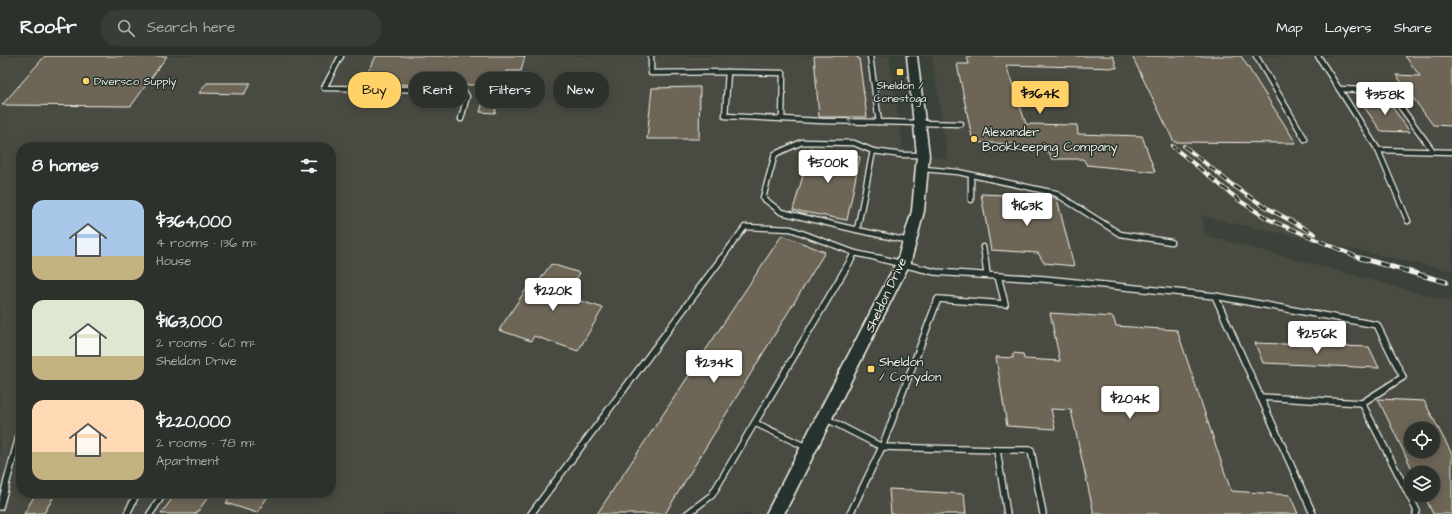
<!DOCTYPE html>
<html lang="en">
<head>
<meta charset="utf-8">
<style>
  :root { --surface:#2c322b; --page:#383e37; --text:#f1f3f6; --muted:#a6aaa9; --line:#484d47; --accent:#ffd166 }
  body { margin:0; font-family:"Architects Daughter",sans-serif; background:var(--page); color:var(--text); height:100vh; display:flex; flex-direction:column; font-size:15px; white-space:nowrap }
  * { box-sizing:border-box; margin:0 }
  p { font-size:13px; color:var(--muted) }
  .icon { flex:none; width:22px; height:22px; fill:none; stroke:currentColor; stroke-width:2; stroke-linecap:round; stroke-linejoin:round }
  .map { position:relative; flex:1; overflow:hidden }
  .side { position:absolute; left:16px; top:86px; width:320px; height:356px; display:flex; flex-direction:column; background:var(--surface); border-radius:16px; box-shadow:0 2px 10px #0003,0 0 0 1px var(--line) }
  .side>* { flex:none }
  .top-card { position:absolute; left:348px; top:16px; width:380px; height:36px; display:flex; gap:8px }
  .controls { position:absolute; left:1404px; top:366px; display:grid; gap:8px }
  .controls a { display:grid; place-items:center; width:36px; height:36px; border-radius:50%; background:var(--surface); box-shadow:0 2px 10px #0003,0 0 0 1px var(--line); font-size:20px }
  .price { position:absolute; translate:-50% -34px; padding:0 9px; border-radius:4px; background:#fff; color:#222; font-size:13px; line-height:26px; filter:drop-shadow(0 1px 2px #0008) }
  .price::after { content:''; position:absolute; left:50%; top:24px; width:12px; height:9px; margin-left:-6px; background:inherit; clip-path:polygon(0 0,100% 0,50% 100%) }
  .price.on { background:var(--accent); color:#111 }
  ul { padding:0; list-style:none }
  li { display:flex; align-items:center; gap:12px; height:100px; padding:0 16px }
  li span { display:grid; place-items:center; flex:none; width:112px; height:80px; border-radius:12px; color:#555 }
  li>.icon { margin-inline-start:auto }
  span .icon { width:48px; height:48px; fill:#fffc; stroke-width:1 }
  li b { font-size:17px }
  h2 { display:flex; justify-content:space-between; align-items:center; height:48px; padding:0 16px; font-size:17px }
  .tag { padding:0 14px; border-radius:16px; background:var(--surface); box-shadow:0 2px 10px #0003,0 0 0 1px var(--line); font-size:14px; line-height:36px }
  .tag.on { background:var(--accent); color:#111 }
  header { display:flex; align-items:center; gap:24px; box-sizing:border-box; height:56px; padding:0 20px; background:var(--surface); border-bottom:1px solid var(--line) }
  header strong { font-size:19px }
  nav { display:flex; gap:22px; margin-inline-start:auto; font-size:14px }
  .search { width:280px; height:36px; background:var(--page); display:flex; align-items:center; gap:10px; box-sizing:border-box; padding:0 14px; border-radius:16px; color:var(--muted); font-size:15px }
  .map>svg:first-child { display:block }
  .built { fill:#4a4c42; fill-rule:evenodd }
  .building { fill:#6d6556; stroke:#f4f1e8; fill-rule:evenodd }
  .lines { fill:none; stroke-linecap:round; stroke-linejoin:round }
  .lane-far1-casing { stroke:#f4f1e8; stroke-width:7 }
  .lane-casing { stroke:#f4f1e8; stroke-width:8 }
  .secondary-casing { stroke:#f4f1e8; stroke-width:3 }
  .lane-far1 { stroke:#26332d; stroke-width:4.5 }
  .lane { stroke:#26332d; stroke-width:5.5 }
  .secondary { fill:#26332d; fill-rule:evenodd }
  .rail-far1-casing { stroke:#f4f1e8; stroke-width:4 }
  .rail-casing { stroke:#f4f1e8; stroke-width:5 }
  .rail-far1 { stroke:#26332d; stroke-width:2.5; stroke-dasharray:8; stroke-linecap:butt }
  .rail { stroke:#26332d; stroke-width:3.5; stroke-dasharray:10; stroke-linecap:butt }
  .oneway { stroke:#6e766e }
  .poi-dot { fill:#ffd166; stroke:#26332d; stroke-width:1.5 }
  .labels { text-anchor:middle; dominant-baseline:central; stroke-width:3; stroke-linejoin:round; paint-order:stroke }
  .far-poi-label { font-size:11px; fill:#f4f1e8; stroke:#26332d; text-anchor:start }
  .poi-label { font-size:13px; fill:#f4f1e8; stroke:#26332d; text-anchor:start }
  .street-label { font-size:13px; fill:#f4f1e8; stroke:#26332d }
</style>
</head>
<body>
<header>
<strong>Roofr</strong>
<div class="search"><svg class="icon" aria-label="search" viewBox="0 0 24 24"><circle cx="10" cy="10" r="6"/><path d="M15 15l6 6"/></svg>Search here</div>
<nav><a>Map</a><a>Layers</a><a>Share</a></nav>
</header>
<div class="map">
<svg width="1452" height="458" viewBox="0 0 1452 458">
  <rect width="100%" height="100%" fill="#3b4239"/>
  <filter id="ink" filterUnits="userSpaceOnUse"><feTurbulence type="fractalNoise" baseFrequency=".025" numOctaves="2"/><feDisplacementMap in="SourceGraphic" scale="8" xChannelSelector="R" yChannelSelector="G"/><feConvolveMatrix kernelMatrix="1 2 1 2 8 2 1 2 1" color-interpolation-filters="sRGB"/></filter>
  <g filter="url(#ink)">
    <path class="built" d="M0,0H889L903,94L948,104L932,0H1452V215L1202,160L1205,179L1452,246V458H0ZM21,91H331V437H21ZM1411,373H1433V395H1411ZM1411,417H1433V439H1411Z"/>
    <g class="building">
      <path d="M45,0H167L131,50L2,49Z"/>
      <path d="M375,0H525L521,15H507L495,57L480,56L488,29L362,28Z"/>
      <path d="M814,0H854L859,2L867,61H819Z"/>
      <path d="M967,0H1113L1117,12L1006,9L1026,68L1077,69L1078,78L1142,80L1155,116L1087,109L1083,103H1052L1049,96L1017,94L1013,88L973,86L957,8H969Z"/>
      <path d="M1132,0H1241L1296,87L1174,86Z"/>
      <path d="M1405,0H1452V70L1433,69L1396,19L1420,20Z"/>
      <path d="M207,27H251L244,38L199,37Z"/>
      <path d="M700,31L699,83H647L652,32Z"/>
      <path d="M1360,45H1388L1410,76L1381,75Z"/>
      <path d="M811,92L860,101L847,164L793,154Z"/>
      <path d="M981,138L1054,141L1057,143L1074,210L1044,207L1038,197L991,194Z"/>
      <path d="M782,179L825,196L665,458H597Z"/>
      <path d="M551,208L580,217L565,240L603,252L578,295L534,280L531,285L499,274L529,229L535,231Z"/>
      <path d="M1050,257L1113,261L1116,270L1177,274L1231,435L1290,439L1298,458H1094L1071,354L1051,353L1055,373L1007,370L996,301L1013,302V297L1023,298L1024,303L1060,305Z"/>
      <path d="M1255,287L1369,291L1379,312L1263,307Z"/>
      <path d="M1378,343L1424,345L1452,398V458H1433L1424,439H1433V417H1414ZM1411,373H1433V395H1411Z"/>
      <path d="M889,433L909,434L910,433L915,435L964,438L966,458H891Z"/>
      <path d="M36,437H56L44,457L24,458Z"/>
      <path d="M176,437H211L196,458H161Z"/>
      <path d="M233,437H270L257,457L226,447Z"/>
    </g>
    <g class="lines">
      <defs>
        <g id="lane-far1">
          <path d="M341,0L324,32L459,34L464,36L467,40L461,63"/>
          <path d="M651,0V17L728,16L725,60L822,65L879,66"/>
          <path d="M870,0L879,66L961,68"/>
          <path d="M1256,0L1305,83"/>
          <path d="M1318,0L1378,94L1408,165"/>
          <path d="M728,16L783,17L782,63"/>
          <path d="M1339,33L1389,35L1433,95"/>
          <path d="M1378,94L1452,96"/>
          <path d="M923,113L958,116L1055,137L1120,178L1171,186"/>
          <path d="M971,119V144"/>
          <path d="M857,174L781,156L763,142L775,98L802,86L854,87L873,95"/>
          <path d="M909,185L857,174L873,95L902,99H923"/>
          <path d="M983,191L985,203"/>
          <path d="M721,203L745,171L791,173L855,197"/>
          <path d="M851,203L855,197L882,203"/>
        </g>
        <g id="lane">
          <path d="M878,202L935,216L1044,223L1215,240L1313,458"/>
          <path d="M985,202L987,219"/>
          <path d="M1215,240L1377,269L1403,321L1362,347L1260,341"/>
          <path d="M1362,347L1417,455L1416,458"/>
          <path d="M825,362L882,391L997,394"/>
          <path d="M755,367L808,392"/>
          <path d="M0,451L21,373"/>
          <path d="M127,458L137,437"/>
          <path d="M150,458L164,437"/>
          <path d="M531,458L722,202"/>
          <path d="M687,458L712,439L852,202"/>
          <path d="M850,458L882,391L938,243L1005,248L998,220"/>
          <path d="M1007,458L997,394H1031L1043,458"/>
        </g>
        <path id="secondary" d="M907,0H917L929,99L924,155L911,205L784,458H766L897,205L912,155L917,99Z"/>
      </defs>
      <use href="#lane-far1" class="lane-far1-casing"/>
      <use href="#lane" class="lane-casing"/>
      <use href="#secondary" class="secondary-casing"/>
      <use href="#lane-far1" class="lane-far1"/>
      <use href="#lane" class="lane"/>
      <use href="#secondary" class="secondary"/>
      <defs>
        <g id="rail-far1">
          <path d="M1172,90L1240,145L1268,163L1362,203"/>
          <path d="M1184,90L1231,128L1262,149L1315,178"/>
        </g>
        <path id="rail" d="M1360,202L1446,226"/>
      </defs>
      <use href="#rail-far1" class="rail-far1-casing"/>
      <use href="#rail" class="rail-casing"/>
      <use href="#rail-far1" class="rail-far1"/>
      <use href="#rail" class="rail"/>
    </g>
    <defs><path id="oneway-chevron" d="M-2-3.5L2.5 0L-2 3.5" fill="none" stroke-width="1.6" stroke-linecap="round" stroke-linejoin="round"/></defs>
    <use class="oneway" href="#oneway-chevron" transform="translate(851 65) rotate(-179)"/>
  </g>
  <g class="poi-dot">
    <rect x="896" y="12" width="8" height="8" rx="2"/>
    <circle cx="86" cy="25" r="4"/>
    <circle cx="974" cy="83" r="4"/>
    <rect x="867" y="309" width="8" height="8" rx="2"/>
  </g>
  <g class="labels">
    <g class="far-poi-label">
      <text x="94" y="25">Diversco Supply</text>
      <text x="900" y="29" text-anchor="middle">Sheldon /<tspan x="900" dy="13">Conestoga</tspan></text>
    </g>
    <g class="poi-label">
      <text x="982" y="76">Alexander<tspan x="982" dy="15">Bookkeeping Company</tspan></text>
      <text x="879" y="306">Sheldon<tspan x="879" dy="15">/ Corydon</tspan></text>
    </g>
    <g class="street-label">
      <text transform="translate(886 239) rotate(-65)">Sheldon Drive</text>
    </g>
  </g>
</svg>
<div class="controls">
<a><svg class="icon" aria-label="locate" viewBox="0 0 24 24"><circle cx="12" cy="12" r="6"/><path d="M12 2v4M12 18v4M2 12h4M18 12h4"/></svg></a>
<a><svg class="icon" aria-label="layers" viewBox="0 0 24 24"><path d="M12 4l9 5-9 5-9-5zM3 14l9 5 9-5"/></svg></a>
</div>
<b class="price on" style="left:1040px;top:59px">$364K</b>
<b class="price" style="left:1385px;top:60px">$358K</b>
<b class="price" style="left:828px;top:128px">$500K</b>
<b class="price" style="left:1027px;top:171px">$163K</b>
<b class="price" style="left:553px;top:256px">$220K</b>
<b class="price" style="left:1317px;top:299px">$256K</b>
<b class="price" style="left:714px;top:328px">$234K</b>
<b class="price" style="left:1130px;top:364px">$204K</b>
<div class="top-card">
<a class="tag on">Buy</a>
<a class="tag">Rent</a>
<a class="tag">Filters</a>
<a class="tag">New</a>
</div>
<section class="side">
<h2>8 homes<svg class="icon" aria-label="filters" viewBox="0 0 24 24"><path d="M4 7h16M4 17h16"/><circle cx="9" cy="7" r="2"/><circle cx="15" cy="17" r="2"/></svg></h2>
<ul>
<li><span style="background:linear-gradient(#a9c7e8 70%,#c2b280 0)"><svg class="icon" aria-label="home" viewBox="0 0 24 24"><path d="M3 11l9-7 9 7M6 9v11h12V9"/></svg></span><div><b>$364,000</b><p>4 rooms · 136 m²</p><p>House</p></div></li>
<li><span style="background:linear-gradient(#dfe7d0 70%,#c2b280 0)"><svg class="icon" aria-label="home" viewBox="0 0 24 24"><path d="M3 11l9-7 9 7M6 9v11h12V9"/></svg></span><div><b>$163,000</b><p>2 rooms · 60 m²</p><p>Sheldon Drive</p></div></li>
<li><span style="background:linear-gradient(#ffd9b3 65%,#c2b280 0)"><svg class="icon" aria-label="home" viewBox="0 0 24 24"><path d="M3 11l9-7 9 7M6 9v11h12V9"/></svg></span><div><b>$220,000</b><p>2 rooms · 78 m²</p><p>Apartment</p></div></li>
</ul>
</section>
</div>
</body>
</html>
